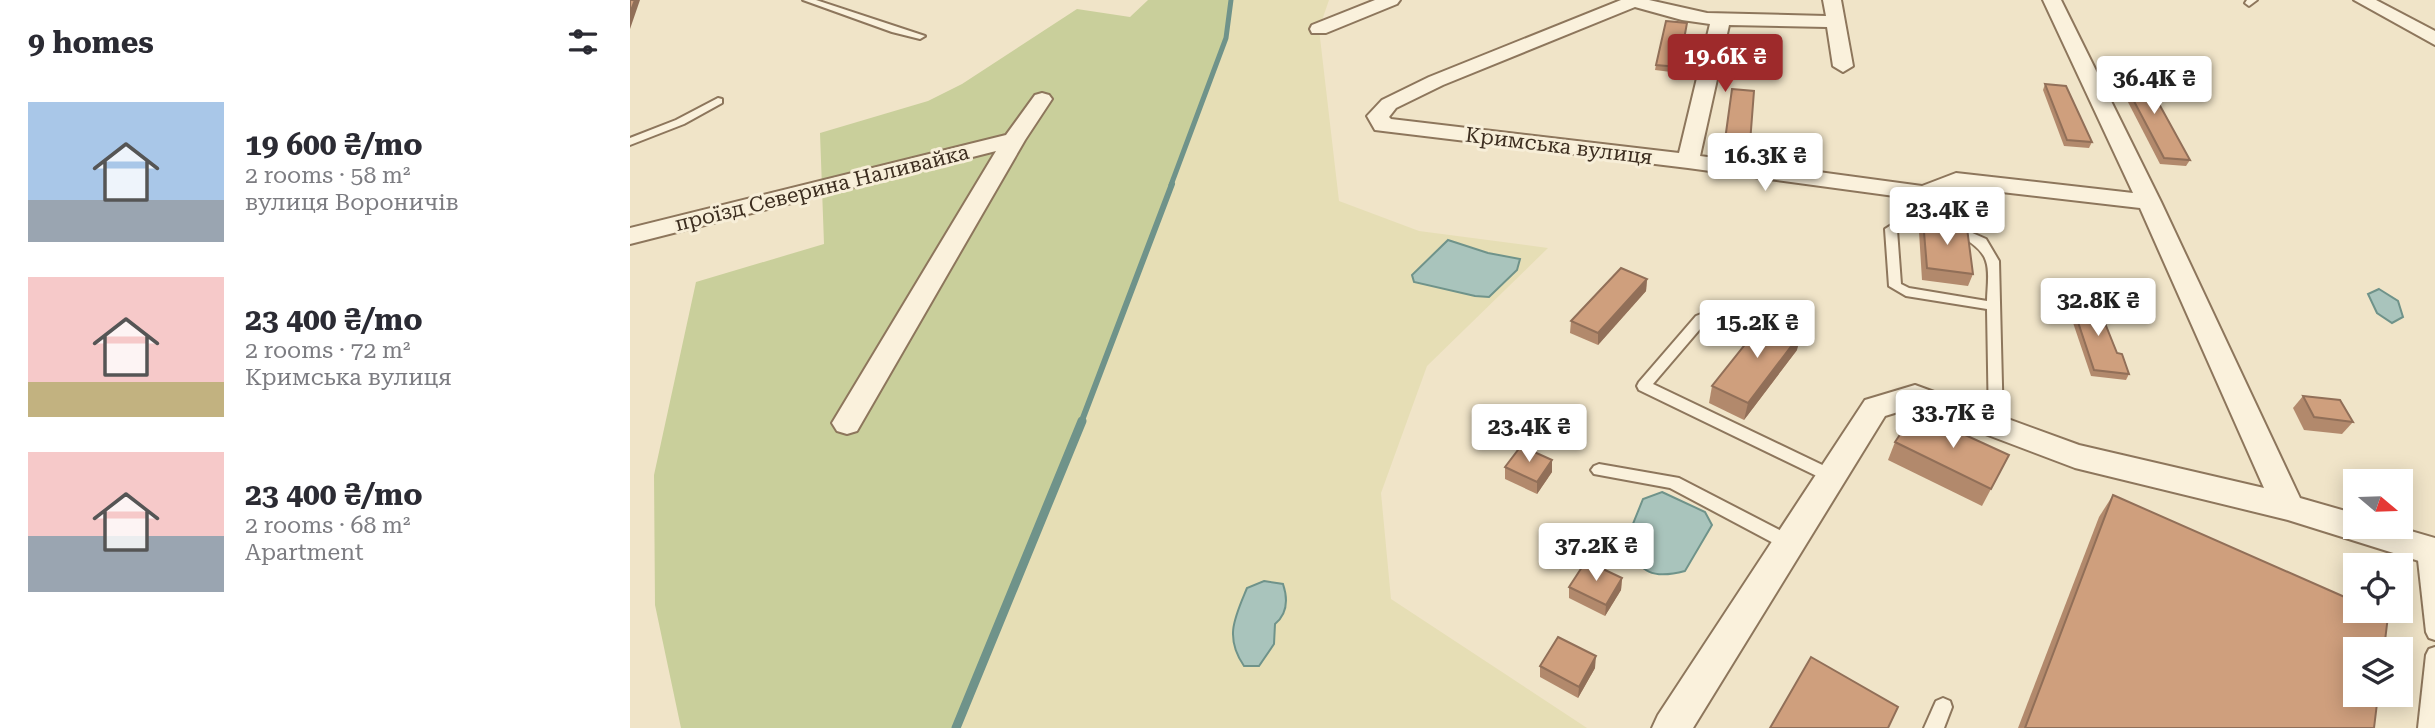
<!DOCTYPE html>
<html lang="en">
<head>
<meta charset="utf-8">
<style>
  :root { --surface:#fff; --page:#f2f2f3; --text:#2b2b33; --muted:#7c7c81; --accent:#9e2a2b }
  body { margin:0; font-family:"Roboto Serif",serif; background:var(--page); color:var(--text); height:100vh; display:flex; flex-direction:column; font-size:26px; white-space:nowrap }
  * { box-sizing:border-box; margin:0 }
  p { font-size:23px; color:var(--muted) }
  .icon { flex:none; width:38px; height:38px; fill:none; stroke:currentColor; stroke-width:2; stroke-linecap:round; stroke-linejoin:round }
  .map { position:relative; flex:1; overflow:hidden }
  .details { display:flex; flex-direction:column; background:var(--surface); width:630px }
  .details>* { flex:none }
  .needle { width:46px; rotate:109deg }
  .tools { position:absolute; left:1713px; top:469px; display:grid; gap:14px }
  .tools a { display:grid; place-items:center; width:70px; height:70px; border-radius:0px; background:var(--surface); box-shadow:0 4px 18px #0003; font-size:35px }
  .price { position:absolute; translate:-50% -60px; padding:0 16px; border-radius:7px; background:#fff; color:#222; font-size:23px; line-height:46px; filter:drop-shadow(0 2px 4px #0008) }
  .price::after { content:''; position:absolute; left:50%; top:42px; width:21px; height:16px; margin-left:-10px; background:inherit; clip-path:polygon(0 0,100% 0,50% 100%) }
  .price.active { background:var(--accent); color:#fff }
  ul { padding:0; list-style:none }
  li { display:flex; align-items:center; gap:21px; height:175px; padding:0 28px }
  li span { display:grid; place-items:center; flex:none; width:196px; height:140px; border-radius:0px; color:#555 }
  li>.icon { margin-inline-start:auto }
  span .icon { width:84px; height:84px; fill:#fffc; stroke-width:1 }
  li b { font-size:30px }
  h2 { display:flex; justify-content:space-between; align-items:center; height:84px; padding:0 28px; font-size:30px }
  main { display:flex; flex:1; min-height:0 }
  .map>svg:first-child { display:block }
  .farmland { fill:#e6deb5 }
  .green { fill:#c9cf9b }
  .water { fill:#a9c4bc; stroke:#6f938a; stroke-width:2 }
  .lines { fill:none; stroke-linecap:round; stroke-linejoin:round }
  .stream-far2 { stroke:#6f938a; stroke-width:5 }
  .stream-far1 { stroke:#6f938a; stroke-width:6 }
  .stream { stroke:#6f938a; stroke-width:9 }
  .lane-casing { stroke:#8d765c; stroke-width:4 }
  .street-casing { stroke:#8d765c; stroke-width:4 }
  .lane { fill:#faf1dc; fill-rule:evenodd }
  .street { fill:#faf1dc; fill-rule:evenodd }
  .wall { fill:#b2896c }
  .shaded-wall { fill:#916f58 }
  .building { fill:#cf9f7d; stroke:#916f58; stroke-width:2 }
  .labels { text-anchor:middle; dominant-baseline:central; stroke-width:6; stroke-linejoin:round; paint-order:stroke }
  .street-label { font-size:21px; fill:#3d2e20; stroke:#f7eed8 }
</style>
</head>
<body>
<main>
<section class="details">
<h2>9 homes<svg class="icon" aria-label="filters" viewBox="0 0 24 24"><path d="M4 7h16M4 17h16"/><circle cx="9" cy="7" r="2"/><circle cx="15" cy="17" r="2"/></svg></h2>
<ul>
<li><span style="background:linear-gradient(#a9c7e8 70%,#9aa5b1 0)"><svg class="icon" aria-label="home" viewBox="0 0 24 24"><path d="M3 11l9-7 9 7M6 9v11h12V9"/></svg></span><div><b>19 600 ₴/mo</b><p>2 rooms · 58 m²</p><p>вулиця Вороничів</p></div></li>
<li><span style="background:linear-gradient(#f6c9c9 75%,#c2b280 0)"><svg class="icon" aria-label="home" viewBox="0 0 24 24"><path d="M3 11l9-7 9 7M6 9v11h12V9"/></svg></span><div><b>23 400 ₴/mo</b><p>2 rooms · 72 m²</p><p>Кримська вулиця</p></div></li>
<li><span style="background:linear-gradient(#f6c9c9 60%,#9aa5b1 0)"><svg class="icon" aria-label="home" viewBox="0 0 24 24"><path d="M3 11l9-7 9 7M6 9v11h12V9"/></svg></span><div><b>23 400 ₴/mo</b><p>2 rooms · 68 m²</p><p>Apartment</p></div></li>
</ul>
</section>
<div class="map">
<svg width="1805" height="728" viewBox="0 0 1805 728">
  <rect width="100%" height="100%" fill="#f0e4c8"/>
  <path class="farmland" d="M601,0H699L689,29L709,201L789,231L918,248L797,366L751,493L761,599L957,728H326L472,373L596,38Z"/>
  <path class="green" d="M518,0H601L596,38L472,373L326,728H51L25,605L24,475L66,282L194,244L190,133L298,101L332,84L447,9L500,17Z"/>
  <g class="water">
    <path d="M818,240L858,253L890,259L887,270L859,297L845,296L784,282L782,275Z"/>
    <path d="M1749,289L1768,301L1773,317L1762,323L1747,313L1738,294Z"/>
    <path d="M1032,492L1075,512L1082,525L1055,571C1021,580 1013,572 994,546L1013,499Z"/>
    <path d="M634,581L653,584C658,599 657,614 645,624L644,644L629,666H614C594,637 605,617 617,588Z"/>
  </g>
  <g class="lines">
    <path class="stream-far2" d="M541,185L596,38L601,0"/>
    <path class="stream-far1" d="M451,423L542,184"/>
    <path class="stream" d="M326,728L452,421"/>
    <defs>
      <g id="lane">
        <path d="M173,0H186L295,36L290,39L262,32Z"/>
        <path d="M1617,0H1627L1619,6L1615,3Z"/>
        <path d="M88,98L92,99V103L54,124L0,145V138L46,120Z"/>
        <path d="M1294,190L1300,193L1306,217L1356,239L1369,261L1373,426L1371,430H1361L1359,426L1357,309L1276,296L1259,286L1255,229L1271,219L1294,215L1288,193ZM1285,223C1305,222 1350,240 1356,261C1360,272 1357,289 1357,301L1279,288L1271,284L1267,230Z"/>
        <path d="M1071,314L1078,319L1076,322L1023,384L1207,472L1209,476L1207,480L1201,482L1195,480L1009,390L1007,386L1009,382L1066,316Z"/>
        <path d="M969,464L1049,478L1165,538L1167,543L1165,548L1159,550L1153,548L1040,488L964,474L961,470L964,466Z"/>
        <path d="M1795,544L1801,546L1805,564V640L1799,638L1796,632L1787,551L1789,546Z"/>
        <path d="M1805,647V728H1788L1796,655L1799,649Z"/>
        <path d="M1313,698L1320,701L1322,707L1314,728H1294L1306,701Z"/>
      </g>
      <g id="street">
        <path d="M745,0H770L767,4L696,33H682L680,29L682,25Z"/>
        <path d="M991,0H1019L1077,13L1196,16L1193,0H1211L1223,66L1213,72L1203,66L1197,27L1099,25L1070,156L1292,186L1326,173L1503,193L1413,0H1431L1531,202L1670,498L1726,514V527H1767L1805,538V566L1658,520L1445,468L1284,407L1255,416L1063,728H1022L1028,715L1235,400L1285,385L1449,445L1634,488L1510,208L1328,187L1294,200L1058,168L753,131L745,130L737,116L752,100L799,77ZM1005,7L1052,20L1080,24L1049,153L761,119L759,117L766,108L813,85Z"/>
        <path d="M1724,0H1746L1805,31V45Z"/>
        <path d="M412,93L419,95L422,99L395,140L227,431L217,434L207,431L202,423L366,151L0,244V228L376,135L405,95Z"/>
      </g>
    </defs>
    <use href="#lane" class="lane-casing"/>
    <use href="#street" class="street-casing"/>
    <use href="#lane" class="lane"/>
    <use href="#street" class="street"/>
  </g>
  <g class="wall">
    <path d="M1057,23L1049,73L1025,70L1026,65Z"/>
    <path d="M1488,71L1560,160L1556,166L1530,164L1485,77Z"/>
    <path d="M1415,84L1462,142L1459,148L1434,146L1413,90Z"/>
    <path d="M1102,89L1120,143L1119,148L1094,146Z"/>
    <path d="M1293,220L1343,274L1338,286L1292,280L1289,232Z"/>
    <path d="M1017,279L1016,291L968,345L940,333L941,321Z"/>
    <path d="M1440,298L1487,353L1499,374L1496,380L1461,376L1437,305Z"/>
    <path d="M1167,350L1114,420L1079,403L1082,386Z"/>
    <path d="M1673,396L1723,422L1712,434L1674,430L1663,408Z"/>
    <path d="M1265,442L1379,455L1352,506L1258,460Z"/>
    <path d="M922,460V472L907,494L875,479V467Z"/>
    <path d="M1483,495L1744,728H1388L1469,517Z"/>
    <path d="M992,578L991,590L975,616L939,598V587Z"/>
    <path d="M910,666L965,668L948,698L910,677Z"/>
  </g>
  <g class="shaded-wall">
    <path d="M5,0H10L0,29V13Z"/>
    <path d="M1017,279L1016,291L968,345V333Z"/>
    <path d="M1172,332L1167,350L1114,420L1118,403Z"/>
    <path d="M922,460V472L907,494V482Z"/>
    <path d="M992,578L991,590L975,616L976,605Z"/>
    <path d="M966,656L965,668L948,698L949,687Z"/>
  </g>
  <g class="building">
    <path d="M0,0H5L0,13Z"/>
    <path d="M1036,21L1057,23L1049,67L1026,65Z"/>
    <path d="M1488,71L1512,73L1560,160L1534,158Z"/>
    <path d="M1415,84L1436,86L1462,142L1437,140Z"/>
    <path d="M1102,89L1124,91L1120,143L1095,140Z"/>
    <path d="M1293,220L1330,224L1337,228L1343,274L1297,268Z"/>
    <path d="M991,268L1017,279L968,333L941,321Z"/>
    <path d="M1440,298L1466,301L1487,353L1492,354L1499,374L1464,370Z"/>
    <path d="M1137,317L1172,332L1118,403L1082,386Z"/>
    <path d="M1673,396L1710,400L1723,422L1684,417Z"/>
    <path d="M1285,412L1379,455L1361,489L1265,442Z"/>
    <path d="M891,446L922,460L907,482L875,467Z"/>
    <path d="M1483,495L1726,602V611H1746L1758,616L1754,649H1726V695H1748L1744,728H1395Z"/>
    <path d="M956,561L992,578L976,605L939,587Z"/>
    <path d="M928,637L966,656L949,687L910,666Z"/>
    <path d="M1181,657L1268,707L1258,728H1140Z"/>
  </g>
  <g class="labels">
    <g class="street-label">
      <text transform="translate(929 146) rotate(7)">Кримська вулиця</text>
      <text transform="translate(192 188) rotate(-14)">проїзд Северина Наливайка</text>
    </g>
  </g>
</svg>
<div class="tools">
<a><svg class="needle" viewBox="-14 -14 28 28"><path d="M0-13l5 13h-10z" fill="#e53935"/><path d="M0 13l5-13h-10z" fill="#7c7c81"/></svg></a>
<a><svg class="icon" aria-label="locate" viewBox="0 0 24 24"><circle cx="12" cy="12" r="6"/><path d="M12 2v4M12 18v4M2 12h4M18 12h4"/></svg></a>
<a><svg class="icon" aria-label="layers" viewBox="0 0 24 24"><path d="M12 4l9 5-9 5-9-5zM3 14l9 5 9-5"/></svg></a>
</div>
<b class="price active" style="left:1095px;top:94px">19.6K ₴</b>
<b class="price" style="left:1524px;top:116px">36.4K ₴</b>
<b class="price" style="left:1135px;top:193px">16.3K ₴</b>
<b class="price" style="left:1317px;top:247px">23.4K ₴</b>
<b class="price" style="left:1468px;top:338px">32.8K ₴</b>
<b class="price" style="left:1127px;top:360px">15.2K ₴</b>
<b class="price" style="left:1323px;top:450px">33.7K ₴</b>
<b class="price" style="left:899px;top:464px">23.4K ₴</b>
<b class="price" style="left:966px;top:583px">37.2K ₴</b>
</div>
</main>
</body>
</html>
